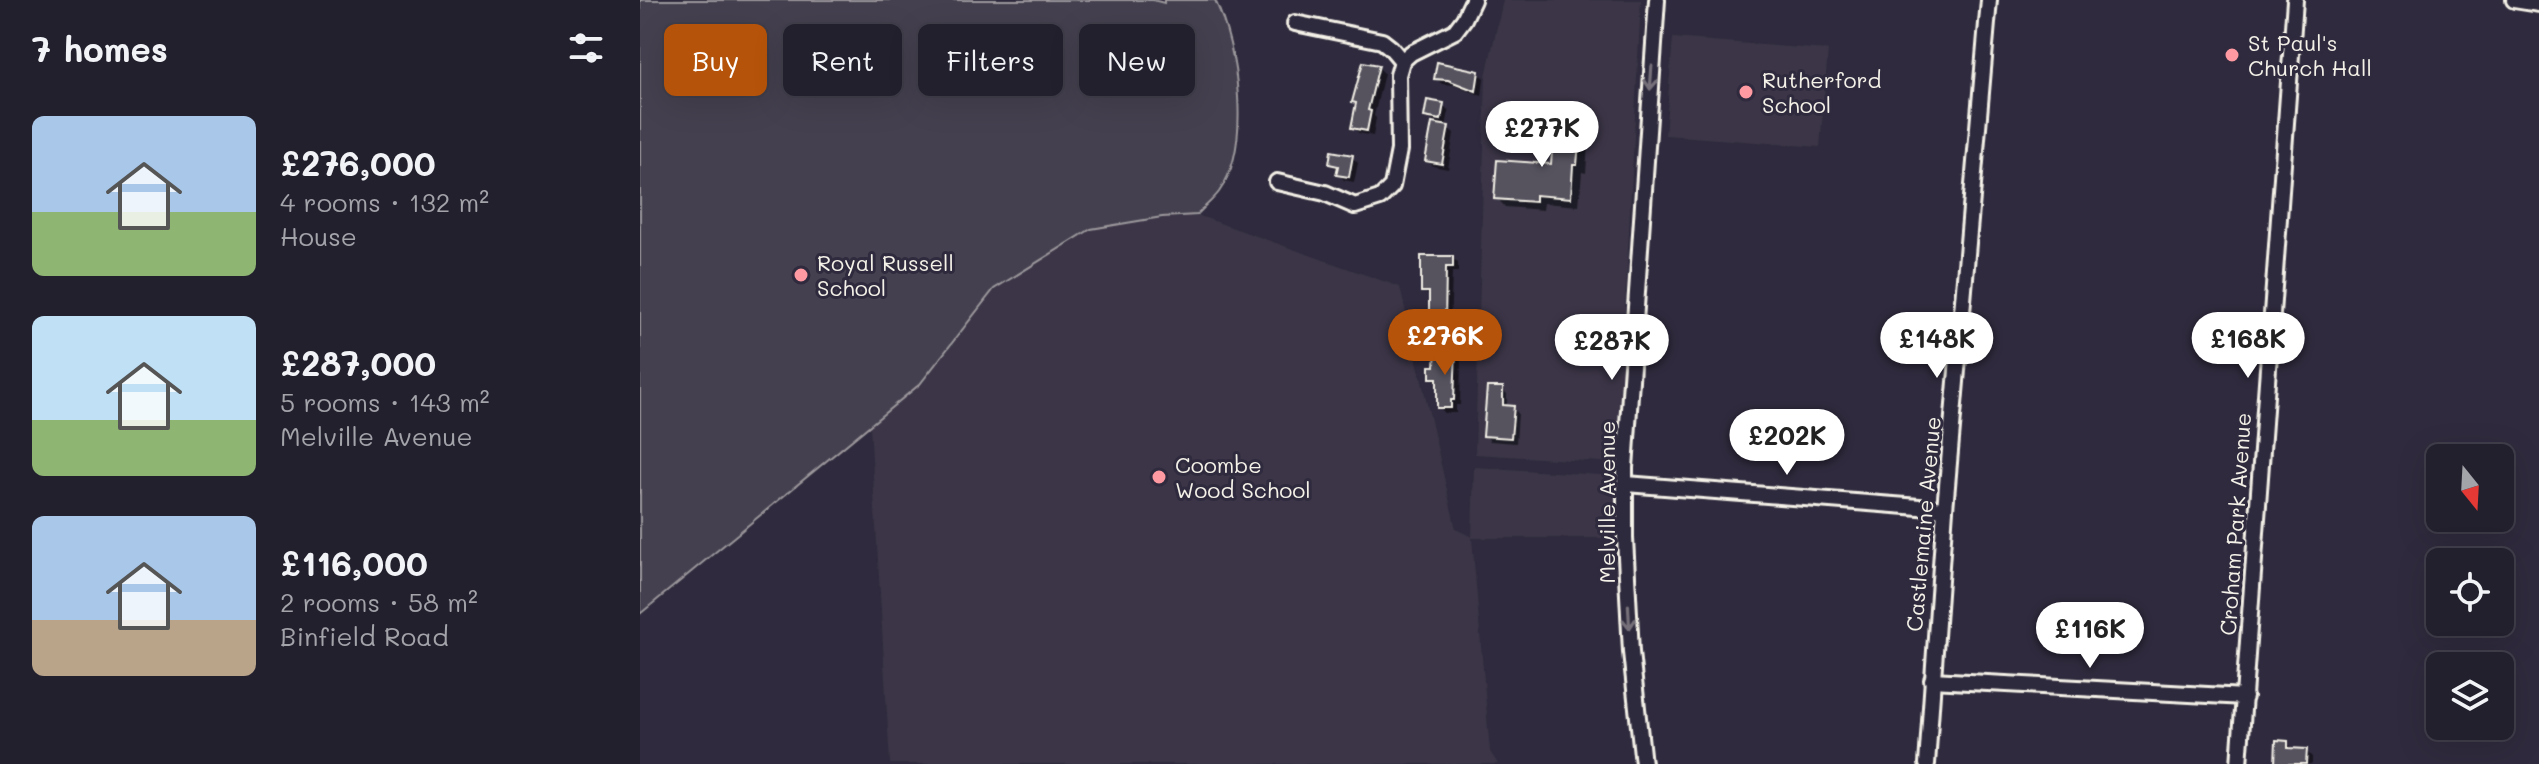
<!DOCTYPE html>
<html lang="en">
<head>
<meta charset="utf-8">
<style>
  :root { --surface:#23202e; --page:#2f2d3a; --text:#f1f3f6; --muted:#a3a3aa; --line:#403e4a; --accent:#b45309 }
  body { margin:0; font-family:Mali,sans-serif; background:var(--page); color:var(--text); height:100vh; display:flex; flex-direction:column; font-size:30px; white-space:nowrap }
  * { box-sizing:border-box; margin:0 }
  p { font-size:26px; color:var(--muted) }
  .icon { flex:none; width:44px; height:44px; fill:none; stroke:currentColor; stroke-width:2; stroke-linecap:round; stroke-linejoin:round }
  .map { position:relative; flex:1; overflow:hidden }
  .sheet { display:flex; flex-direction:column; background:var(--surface); width:640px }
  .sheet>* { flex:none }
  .top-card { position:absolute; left:24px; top:24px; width:760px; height:72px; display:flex; gap:16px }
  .needle { width:52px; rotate:162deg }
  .controls { position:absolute; left:1786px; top:444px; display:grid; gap:16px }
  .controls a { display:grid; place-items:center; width:88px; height:88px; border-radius:12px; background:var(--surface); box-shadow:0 8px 32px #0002,0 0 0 2px var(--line); font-size:40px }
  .price { position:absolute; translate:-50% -68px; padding:0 18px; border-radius:28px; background:#fff; color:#222; font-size:26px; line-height:52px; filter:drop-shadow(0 2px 4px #0008) }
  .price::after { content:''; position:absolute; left:50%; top:48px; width:24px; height:18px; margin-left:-12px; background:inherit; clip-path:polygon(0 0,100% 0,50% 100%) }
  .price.active { background:var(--accent); color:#fff }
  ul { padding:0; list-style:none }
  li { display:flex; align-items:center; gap:24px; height:200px; padding:0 32px }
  li span { display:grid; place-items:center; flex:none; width:224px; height:160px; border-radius:12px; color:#555 }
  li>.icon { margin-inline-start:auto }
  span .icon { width:96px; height:96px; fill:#fffc; stroke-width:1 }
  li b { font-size:34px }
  h2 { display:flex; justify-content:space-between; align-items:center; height:96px; padding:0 32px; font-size:34px }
  .tag { padding:0 28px; border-radius:12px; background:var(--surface); box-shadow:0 8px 32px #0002,0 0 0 2px var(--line); font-size:28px; line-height:72px }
  .tag.active { background:var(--accent); color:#fff }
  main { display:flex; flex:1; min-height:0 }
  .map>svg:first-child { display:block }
  .built { fill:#3b3647 }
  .green { fill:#454050; stroke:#9c989c; stroke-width:2 }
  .shadow { fill:#0007 }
  .building { fill:#56525f; stroke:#f4f1e8; stroke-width:2 }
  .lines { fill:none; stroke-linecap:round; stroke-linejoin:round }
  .minor-casing { stroke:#f4f1e8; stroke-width:20 }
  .minor { stroke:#2f2a3d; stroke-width:14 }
  .oneway { stroke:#747079 }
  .poi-dot { fill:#ff9aa2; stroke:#2f2a3d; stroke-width:3 }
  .labels { text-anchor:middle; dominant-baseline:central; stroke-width:6; stroke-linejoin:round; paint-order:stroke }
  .poi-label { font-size:22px; fill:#f4f1e8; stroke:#2f2a3d; text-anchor:start }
  .street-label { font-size:22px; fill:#f4f1e8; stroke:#2f2a3d }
</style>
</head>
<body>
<main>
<section class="sheet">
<h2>7 homes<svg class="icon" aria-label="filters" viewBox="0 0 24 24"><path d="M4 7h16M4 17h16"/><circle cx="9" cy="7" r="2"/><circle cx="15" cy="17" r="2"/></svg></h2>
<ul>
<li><span style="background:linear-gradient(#a9c7e8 60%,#8fb573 0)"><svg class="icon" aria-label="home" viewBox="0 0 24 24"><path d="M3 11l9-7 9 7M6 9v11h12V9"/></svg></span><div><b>£276,000</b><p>4 rooms · 132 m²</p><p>House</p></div></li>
<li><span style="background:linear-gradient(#bfe0f5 65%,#8fb573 0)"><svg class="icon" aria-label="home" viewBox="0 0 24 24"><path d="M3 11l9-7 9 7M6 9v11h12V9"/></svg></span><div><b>£287,000</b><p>5 rooms · 143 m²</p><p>Melville Avenue</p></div></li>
<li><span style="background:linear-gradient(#a9c7e8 65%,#b9a48a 0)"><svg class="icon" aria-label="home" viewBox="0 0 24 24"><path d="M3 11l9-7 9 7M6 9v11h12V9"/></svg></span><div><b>£116,000</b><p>2 rooms · 58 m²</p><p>Binfield Road</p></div></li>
</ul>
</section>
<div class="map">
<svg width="1899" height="764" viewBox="0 0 1899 764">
  <rect width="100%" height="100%" fill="#2f2a3d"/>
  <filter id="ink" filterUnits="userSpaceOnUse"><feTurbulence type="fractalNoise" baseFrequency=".0125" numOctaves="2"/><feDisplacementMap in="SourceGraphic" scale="16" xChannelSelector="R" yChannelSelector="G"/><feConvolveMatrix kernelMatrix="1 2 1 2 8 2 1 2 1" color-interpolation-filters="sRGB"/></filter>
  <g filter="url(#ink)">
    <g class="built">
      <path d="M863,0H1001L977,463L835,454L846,76Z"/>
      <path d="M1033,38L1188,50L1180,147L1025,135Z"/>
      <path d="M557,215L760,287L816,529L832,537L834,467L977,476L973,538H832L850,752L858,764H250L230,425L280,384L354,289L451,229L522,217Z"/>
    </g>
    <path class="green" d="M0,0H513L524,3V0H575C598,48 612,146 579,192C573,200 564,207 557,215L522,217L451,229L354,289L280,384L0,614Z"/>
    <g class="shadow">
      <path d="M738,67L744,73L734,116L736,118L733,136L719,133L713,127L718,105L714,102Z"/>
      <path d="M838,72L844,78L842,96L816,85L802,84L796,78Z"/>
      <path d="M803,105L809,111L806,127L814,133L808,169L793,166L788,160L794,122L787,116Z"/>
      <path d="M940,121L949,130L946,173L942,172L939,206L904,203L903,210L865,207L857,198L913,166Z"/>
      <path d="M712,157L718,163L714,182L704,180L699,174V170L691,164Z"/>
      <path d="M812,258L818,263V272H812L810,331L796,330L791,324V297L783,291Z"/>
      <path d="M815,352L821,358L820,405H816V413H805L799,407L798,383L792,377L797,368Z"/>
      <path d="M862,389L867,394V407L873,408L878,413L876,443L850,441L845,435Z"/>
      <path d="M1647,743L1653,749L1666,751L1672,757V764H1637Z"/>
    </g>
    <g class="building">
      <path d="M723,62L739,65L728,110L731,111L727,131L711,128L716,103L712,102Z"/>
      <path d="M797,62L839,71L836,91L808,80L794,79Z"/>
      <path d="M787,100L804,103L801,120L784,117Z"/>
      <path d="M915,117L941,119L937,165H933L931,198L895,195V202L854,199L857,160L911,164Z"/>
      <path d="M792,123L809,126L802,164L785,161Z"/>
      <path d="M691,151L713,155L709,177L696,175L698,166L689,164Z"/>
      <path d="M781,256H813V267H806L805,326L789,325V292H781Z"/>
      <path d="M796,350H816L814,400H811V408H797V378H790V366H795Z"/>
      <path d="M847,387H863V405L874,406L871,438L843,436Z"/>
      <path d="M1636,740L1648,741V748L1667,749L1666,764H1635Z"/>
    </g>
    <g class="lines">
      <defs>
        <g id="minor">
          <path d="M1874,0L1899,4"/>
          <path d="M655,23L742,41L751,48L762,61"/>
          <path d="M637,182L685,193L715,206L740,198L752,186L759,150L758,75L762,61L771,53L815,31L824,19L833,0"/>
          <path d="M986,484L1305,509"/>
          <path d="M1292,680L1605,697"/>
          <path d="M1003,764L991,652L985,538V468L1017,0"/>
          <path d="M1287,764L1305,509L1349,0"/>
          <path d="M1599,764L1655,0"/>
        </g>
      </defs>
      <use href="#minor" class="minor-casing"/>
      <use href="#minor" class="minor"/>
    </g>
    <defs><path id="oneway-shaft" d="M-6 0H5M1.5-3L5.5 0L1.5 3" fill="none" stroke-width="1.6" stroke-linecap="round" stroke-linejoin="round" transform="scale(2)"/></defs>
    <g class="oneway">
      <use href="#oneway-shaft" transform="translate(1011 78) rotate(94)"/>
      <use href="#oneway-shaft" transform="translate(989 617) rotate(87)"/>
    </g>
  </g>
  <g class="poi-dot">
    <circle cx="1592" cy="55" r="8"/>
    <circle cx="1106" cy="92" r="8"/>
    <circle cx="161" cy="275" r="8"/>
    <circle cx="519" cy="477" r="8"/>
  </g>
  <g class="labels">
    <g class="poi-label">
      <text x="1608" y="42">St Paul's<tspan x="1608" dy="25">Church Hall</tspan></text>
      <text x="1122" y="79">Rutherford<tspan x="1122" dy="25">School</tspan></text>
      <text x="177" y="262">Royal Russell<tspan x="177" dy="25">School</tspan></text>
      <text x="535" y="464">Coombe<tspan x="535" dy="25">Wood School</tspan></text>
    </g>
    <g class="street-label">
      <text transform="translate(966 502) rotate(-90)">Melville Avenue</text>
      <text transform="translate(1283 524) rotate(-85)">Castlemaine Avenue</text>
      <text transform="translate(1595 524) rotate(-86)">Croham Park Avenue</text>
    </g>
  </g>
</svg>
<div class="controls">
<a><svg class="needle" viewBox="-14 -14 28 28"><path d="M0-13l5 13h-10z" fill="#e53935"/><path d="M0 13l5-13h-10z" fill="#a3a3aa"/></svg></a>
<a><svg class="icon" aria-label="locate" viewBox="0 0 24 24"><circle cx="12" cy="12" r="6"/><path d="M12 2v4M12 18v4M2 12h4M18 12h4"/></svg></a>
<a><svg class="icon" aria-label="layers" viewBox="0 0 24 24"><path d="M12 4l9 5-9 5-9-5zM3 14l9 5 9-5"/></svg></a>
</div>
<b class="price" style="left:902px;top:169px">£277K</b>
<b class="price active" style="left:805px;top:377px">£276K</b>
<b class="price" style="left:1297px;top:380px">£148K</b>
<b class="price" style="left:1608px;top:380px">£168K</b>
<b class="price" style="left:972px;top:382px">£287K</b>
<b class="price" style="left:1147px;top:477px">£202K</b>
<b class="price" style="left:1450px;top:670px">£116K</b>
<div class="top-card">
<a class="tag active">Buy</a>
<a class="tag">Rent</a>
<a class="tag">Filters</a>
<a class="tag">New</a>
</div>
</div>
</main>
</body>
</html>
